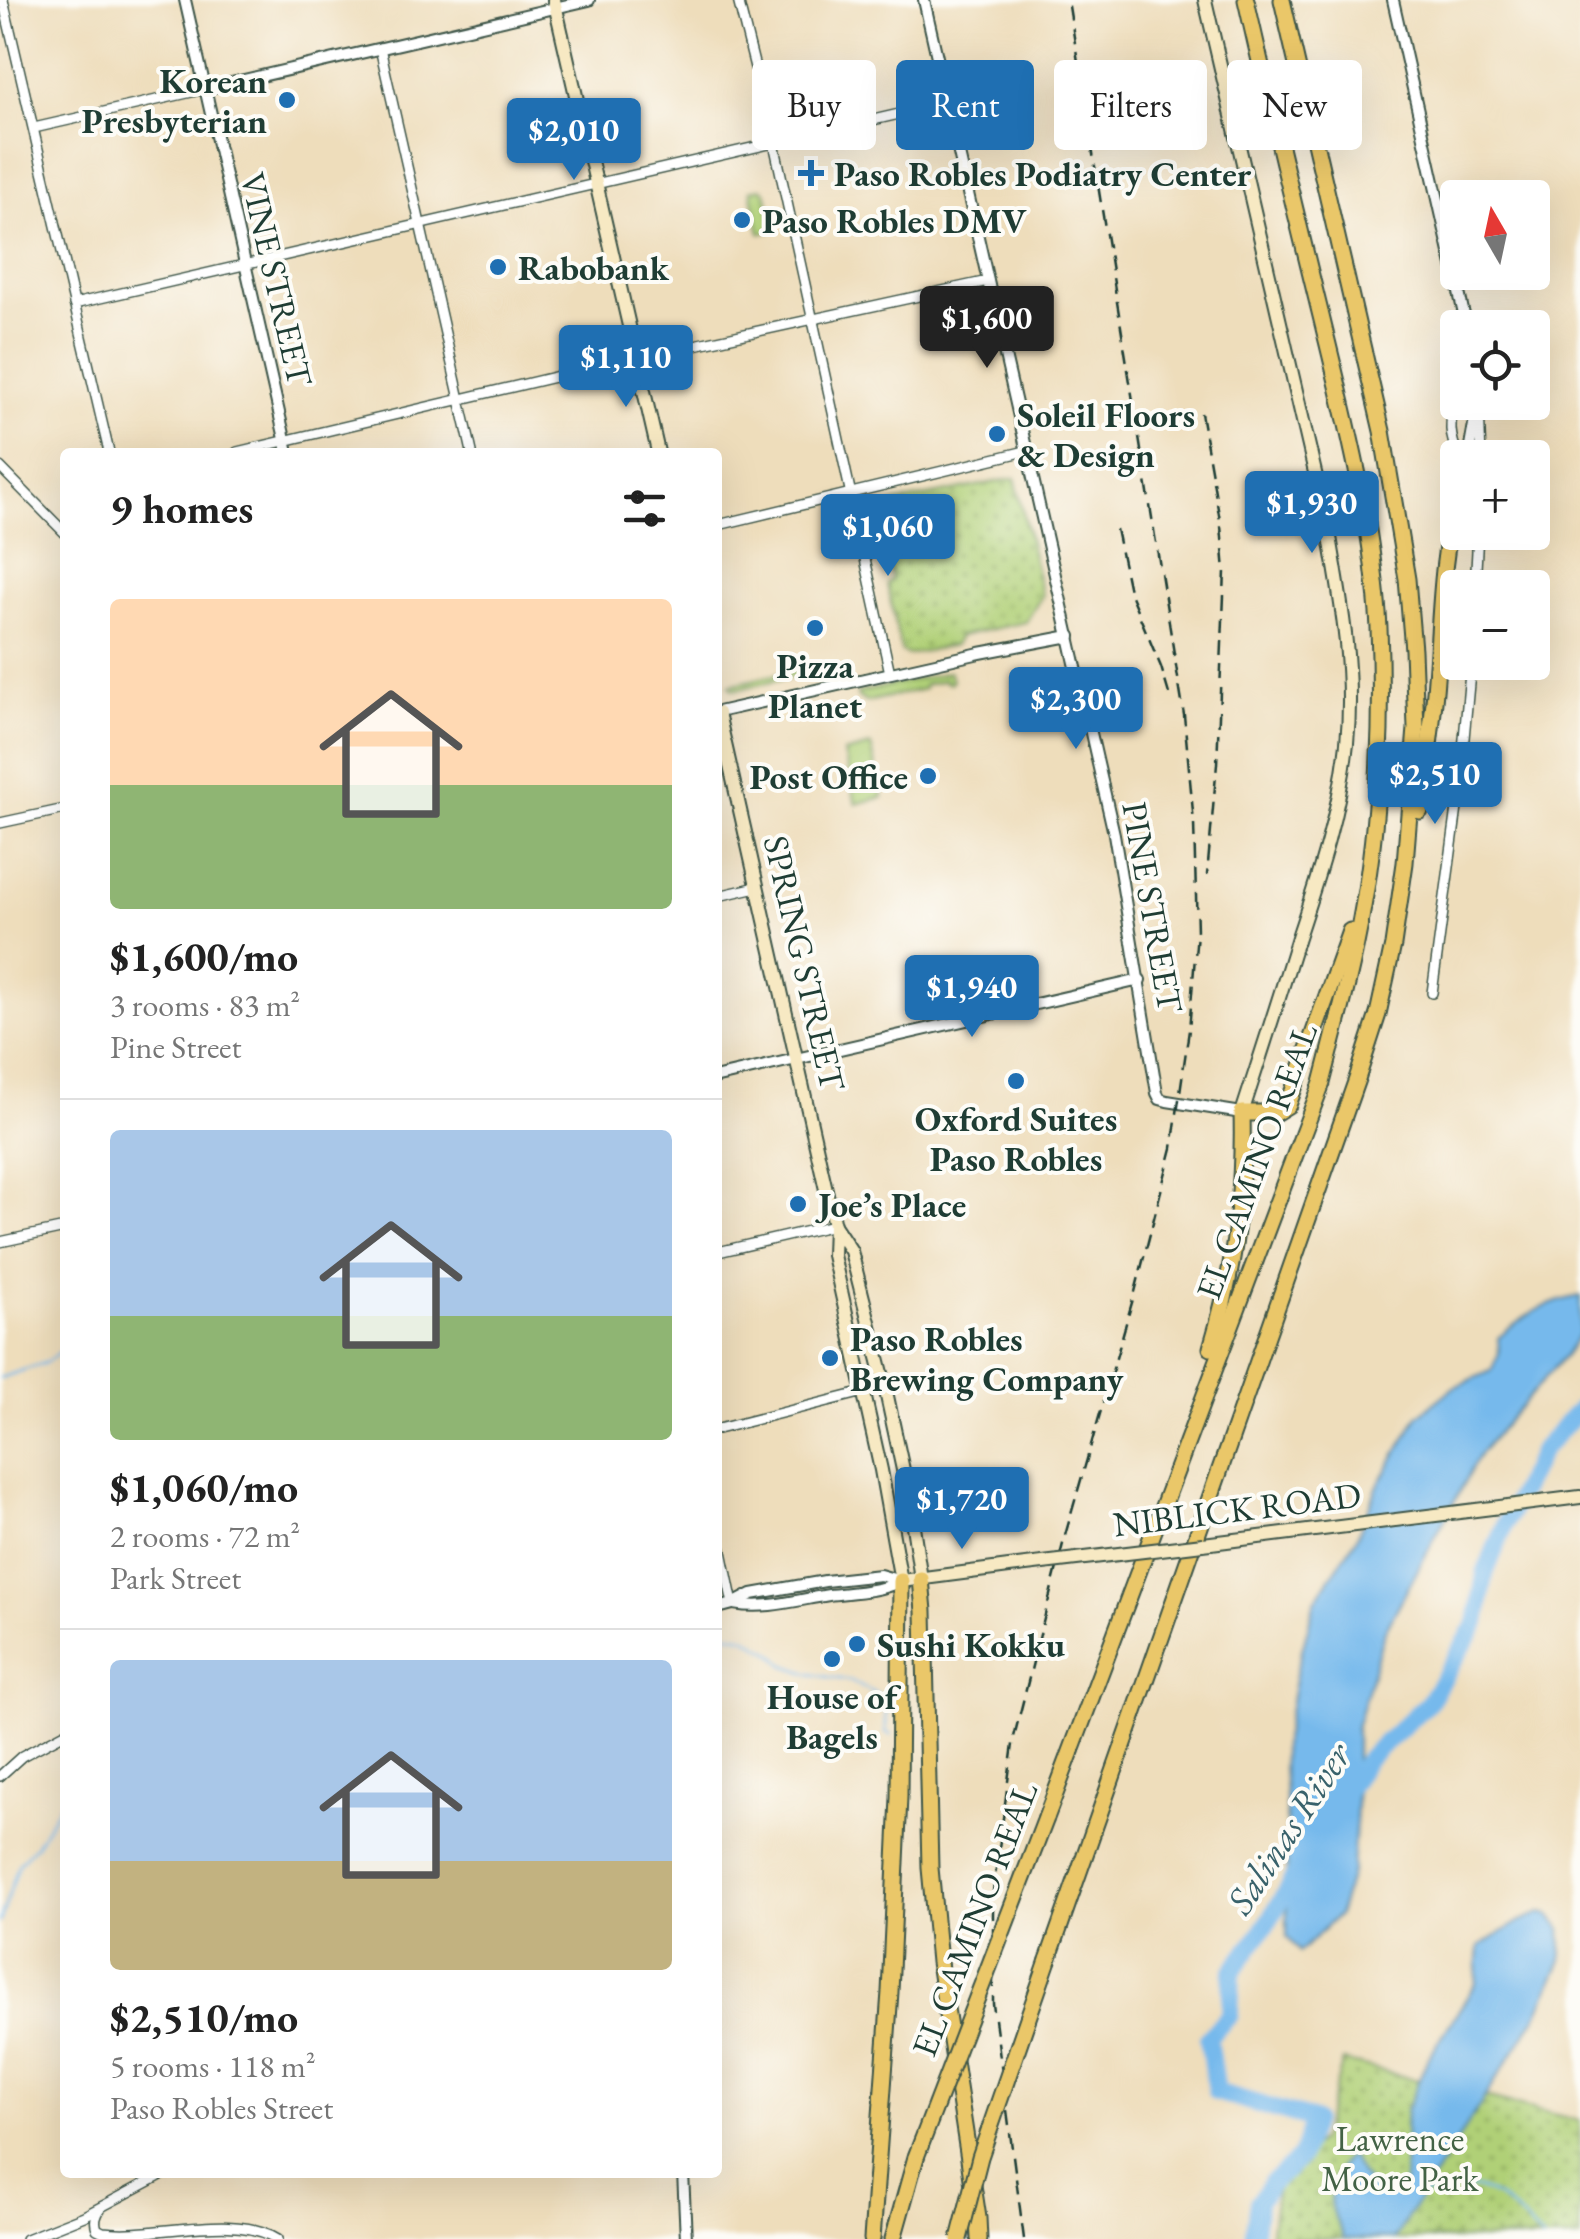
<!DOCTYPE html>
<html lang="en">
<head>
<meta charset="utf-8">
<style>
  :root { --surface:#fff; --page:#f6f6f6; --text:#222; --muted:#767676; --line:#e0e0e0; --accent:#1f6fb2 }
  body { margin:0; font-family:"EB Garamond",serif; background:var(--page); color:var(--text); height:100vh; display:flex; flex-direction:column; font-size:38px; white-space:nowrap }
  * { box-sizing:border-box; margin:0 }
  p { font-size:32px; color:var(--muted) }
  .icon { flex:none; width:55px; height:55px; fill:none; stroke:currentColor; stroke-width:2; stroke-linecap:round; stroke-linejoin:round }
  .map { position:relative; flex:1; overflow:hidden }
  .drawer { position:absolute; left:60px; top:448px; width:662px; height:1730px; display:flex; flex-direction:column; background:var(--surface); border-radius:10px; box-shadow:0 10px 40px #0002 }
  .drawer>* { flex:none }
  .guide { position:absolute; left:752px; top:60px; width:678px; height:90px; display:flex; gap:20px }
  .needle { width:65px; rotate:351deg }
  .fabs { position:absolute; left:1440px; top:180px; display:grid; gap:20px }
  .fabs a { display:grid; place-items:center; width:110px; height:110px; border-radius:10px; background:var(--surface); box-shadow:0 10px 40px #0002; font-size:50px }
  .price { position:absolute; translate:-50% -85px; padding:0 22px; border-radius:10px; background:var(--accent); color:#fff; font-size:32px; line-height:65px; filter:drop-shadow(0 2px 5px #0008) }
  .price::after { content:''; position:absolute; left:50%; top:60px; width:30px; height:22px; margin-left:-15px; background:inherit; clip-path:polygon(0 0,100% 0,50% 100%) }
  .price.on { background:#222; color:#fff }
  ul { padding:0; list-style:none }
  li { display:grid; align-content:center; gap:20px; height:530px; padding:0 50px }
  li+li { border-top:2px solid var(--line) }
  li span { display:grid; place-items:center; height:310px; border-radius:10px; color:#555 }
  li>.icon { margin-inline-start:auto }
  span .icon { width:180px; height:180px; fill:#fffc; stroke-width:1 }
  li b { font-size:42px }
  h2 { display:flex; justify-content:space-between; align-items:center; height:120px; padding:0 50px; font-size:42px }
  .tag { padding:0 35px; border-radius:10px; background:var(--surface); box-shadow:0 10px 40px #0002; font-size:35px; line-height:90px }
  .tag.on { background:var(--accent); color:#fff }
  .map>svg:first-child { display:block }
  .grass { fill:#b0d077; stroke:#688656; stroke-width:2.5 }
  .park { fill:url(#park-dots); stroke:#688656; stroke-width:2.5 }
  .water { fill:#76b9ec; stroke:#4a7b90; stroke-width:2.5 }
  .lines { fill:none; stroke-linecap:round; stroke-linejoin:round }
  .stream { stroke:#76b9ec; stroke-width:2.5 }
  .river { stroke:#76b9ec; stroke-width:18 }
  .minor-casing { stroke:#3e5548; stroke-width:12 }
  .tertiary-casing { stroke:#3e5548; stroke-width:14 }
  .secondary-casing { stroke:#3e5548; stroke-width:16 }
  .motorway-casing { stroke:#3e5548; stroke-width:19 }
  .minor { stroke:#fff; stroke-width:9 }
  .tertiary { stroke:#fff; stroke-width:10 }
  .secondary { stroke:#f7e9c3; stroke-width:12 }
  .motorway { stroke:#eac769; stroke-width:15 }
  .rail { stroke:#1f3d34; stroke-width:2.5; stroke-dasharray:15 8; stroke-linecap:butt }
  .secondary-bridge-casing { stroke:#3e5548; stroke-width:16; stroke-linecap:butt }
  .motorway-bridge-casing { stroke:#3e5548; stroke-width:19; stroke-linecap:butt }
  .secondary-bridge { stroke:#f7e9c3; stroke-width:12 }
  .motorway-bridge { stroke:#eac769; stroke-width:15 }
  .poi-dot { fill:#1f6fb2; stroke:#fdfcf7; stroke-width:4 }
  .labels { text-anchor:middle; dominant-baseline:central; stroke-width:8; stroke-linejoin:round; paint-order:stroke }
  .poi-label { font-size:35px; font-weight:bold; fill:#1f3d34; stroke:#fdfcf7; text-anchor:start }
  .street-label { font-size:35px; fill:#1f3d34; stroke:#fdfcf7 }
  .park-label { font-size:35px; fill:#436245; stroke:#fdfcf7 }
  .water-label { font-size:38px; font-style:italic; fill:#39626b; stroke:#fdfcf7 }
</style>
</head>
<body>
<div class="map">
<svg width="1580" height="2239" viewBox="0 0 1580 2239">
  <defs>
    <pattern id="park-dots" width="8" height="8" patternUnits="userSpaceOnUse" patternTransform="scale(2.5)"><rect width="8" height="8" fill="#b0d077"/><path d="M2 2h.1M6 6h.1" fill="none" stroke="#8faa62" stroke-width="1.8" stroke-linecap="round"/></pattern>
  </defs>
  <rect width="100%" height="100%" fill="#fdfcf7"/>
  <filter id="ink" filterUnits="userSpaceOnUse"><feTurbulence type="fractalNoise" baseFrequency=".01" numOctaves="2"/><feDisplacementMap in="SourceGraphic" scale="20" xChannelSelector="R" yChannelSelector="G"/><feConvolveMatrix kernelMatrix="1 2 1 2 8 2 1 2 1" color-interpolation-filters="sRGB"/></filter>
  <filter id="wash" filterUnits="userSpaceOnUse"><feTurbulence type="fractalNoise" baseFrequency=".0048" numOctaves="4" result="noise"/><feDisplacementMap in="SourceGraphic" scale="40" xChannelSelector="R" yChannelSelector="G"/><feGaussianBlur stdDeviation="2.25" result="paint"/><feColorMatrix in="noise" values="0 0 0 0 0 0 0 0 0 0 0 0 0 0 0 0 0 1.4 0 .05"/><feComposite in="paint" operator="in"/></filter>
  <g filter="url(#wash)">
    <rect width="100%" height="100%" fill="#edb"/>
    <g class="grass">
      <path d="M761,188L766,192L773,226L770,227V231L760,233L751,190Z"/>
      <path d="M796,670L798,676L739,689H733L730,685Z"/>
      <path d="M949,672L952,680L950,683H946L945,680L924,685V689L866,702L858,697L857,693Z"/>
      <path d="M871,746L883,797L856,804L844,753Z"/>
    </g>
    <g class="park">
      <path d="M1015,478L1042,595L1026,622L959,636L955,645L908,655L901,651L887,584L892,579L876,507Z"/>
      <path d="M1343,2061L1580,2121V2239H1270L1277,2184L1290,2165L1320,2140Z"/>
    </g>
    <g class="water">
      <path d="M1580,1296V1333L1566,1354L1480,1453L1384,1633L1356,1728V1807L1352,1870L1338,1915L1300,1952L1287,1937V1826L1282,1750L1297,1669L1315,1601L1357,1537L1378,1485L1418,1416L1454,1387L1491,1371L1499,1353L1498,1338C1523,1316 1547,1302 1580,1296Z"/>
      <path d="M1541,1913L1550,1915L1561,1928L1562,1960L1538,2014L1394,2239H1343C1341,2227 1333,2218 1331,2206C1328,2189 1337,2171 1347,2157H1350L1372,2189L1404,2184L1406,2111L1427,2060L1476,1983L1479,1947L1520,1921Z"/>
    </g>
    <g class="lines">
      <g class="stream">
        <path d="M0,1378L45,1363L65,1349"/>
        <path d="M718,1632L745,1637L771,1652L785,1665L810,1674L851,1681L886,1699V1732L891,1735"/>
        <path d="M0,1922L19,1863L36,1845L65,1796"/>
        <path d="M1424,2194C1439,2191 1456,2186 1472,2188C1500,2191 1524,2221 1543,2239"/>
      </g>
      <g class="river">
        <path d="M1345,1793L1367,1759L1428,1703L1477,1623L1485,1574L1507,1519L1542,1450L1580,1408"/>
        <path d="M1253,2239L1258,2202L1271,2183L1300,2158L1313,2120L1216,2092L1208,2038L1230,2015L1232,1972L1270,1920L1297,1871"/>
      </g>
    </g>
  </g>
  <g filter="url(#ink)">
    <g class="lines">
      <defs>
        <g id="minor">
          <path d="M3,0L109,452"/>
          <path d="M738,0L774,143L890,673"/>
          <path d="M380,48L472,452"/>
          <path d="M34,128L205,89"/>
          <path d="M74,304L947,103"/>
          <path d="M1458,401C1447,421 1450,437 1459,458"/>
          <path d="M1479,406L1481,458"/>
          <path d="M237,452L635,358L988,281"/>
          <path d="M0,467L65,533"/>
          <path d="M718,525L1026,451"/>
          <path d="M1475,588L1478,532"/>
          <path d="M0,823L65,809"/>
          <path d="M718,896L757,887"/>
          <path d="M1432,993L1459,793L1471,662"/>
          <path d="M0,1242L65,1228"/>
          <path d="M718,1252L834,1225"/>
          <path d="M718,1429L864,1392"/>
          <path d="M718,1532L733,1604"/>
          <path d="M0,1776L22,1756L65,1733"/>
          <path d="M100,2209C96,2216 94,2221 97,2229L103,2232C155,2239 232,2211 278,2239"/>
          <path d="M26,2239L84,2216L167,2172"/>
        </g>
        <g id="tertiary">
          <path d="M185,0L288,452"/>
          <path d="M924,0L1114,834L1157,1093L1160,1099L1167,1101L1242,1113"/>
          <path d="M1393,0L1467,328"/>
          <path d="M205,89L589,0"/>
          <path d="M1468,458L1478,402"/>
          <path d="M718,712L980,653L1070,636"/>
          <path d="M718,1077L1140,980"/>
          <path d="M734,1604C766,1610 797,1600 829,1595C854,1592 876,1592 899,1582"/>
          <path d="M718,1608L733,1604L752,1594L825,1581L880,1575L901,1581"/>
          <path d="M683,2172L686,2239"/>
        </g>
        <g id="secondary">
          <path d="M554,0L658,452"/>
          <path d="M1205,0L1330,537C1342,605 1354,674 1347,743C1340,810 1319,874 1298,937C1280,996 1261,1054 1242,1113"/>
          <path d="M718,713L834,1225L833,1255L881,1470L901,1581L1009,1567"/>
          <path d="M834,1225L851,1251L882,1373L908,1493L921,1579"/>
          <path d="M1203,1544L1580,1497"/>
        </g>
        <g id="motorway">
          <path d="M1420,811C1426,767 1433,723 1436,679C1441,616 1441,554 1458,493"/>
          <path d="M1211,1348C1234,1272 1244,1192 1242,1113H1275L1288,1105L1350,931"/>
          <path d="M921,1579L924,1611L930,1868L939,1962L978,2218L979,2239"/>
          <path d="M1046,1818L1322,1083C1337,1025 1353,966 1363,907C1379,819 1383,717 1379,628C1373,522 1346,419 1321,316C1295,211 1270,106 1246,0"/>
          <path d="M1048,1960L1357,1079L1378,1014L1393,945L1405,863L1416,728L1413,650L1407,579L1382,431L1282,0"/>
          <path d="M872,2239L890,1992L899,1797L901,1581"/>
          <path d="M893,2239L916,2157"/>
        </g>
      </defs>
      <use href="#minor" class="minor-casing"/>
      <use href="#tertiary" class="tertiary-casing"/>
      <use href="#secondary" class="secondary-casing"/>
      <use href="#motorway" class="motorway-casing"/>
      <use href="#minor" class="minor"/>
      <use href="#tertiary" class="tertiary"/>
      <use href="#secondary" class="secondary"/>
      <use href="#motorway" class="motorway"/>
      <g class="rail">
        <path d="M1201,413L1221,526L1225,571L1217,764L1207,875"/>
        <path d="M1116,529L1129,591L1161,667L1169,694"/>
        <path d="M1024,2239L993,2004V1892L1014,1737L1066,1532L1135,1292L1172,1148L1189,1030L1197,932L1194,823L1184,715L1068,0"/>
      </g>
      <defs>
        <path id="secondary-bridge" d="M1009,1567L1203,1544"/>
        <g id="motorway-bridge">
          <path d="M916,2157L1046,1818"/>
          <path d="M959,2239L980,2157L1048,1960"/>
        </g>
      </defs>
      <use href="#secondary-bridge" class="secondary-bridge-casing"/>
      <use href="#motorway-bridge" class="motorway-bridge-casing"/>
      <use href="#secondary-bridge" class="secondary-bridge"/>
      <use href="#motorway-bridge" class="motorway-bridge"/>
    </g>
  </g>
  <g class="poi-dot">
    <circle cx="287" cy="100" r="10"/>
    <path d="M806 158h10v10h10v10h-10v10h-10v-10h-10v-10h10z"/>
    <circle cx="742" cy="220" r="10"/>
    <circle cx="498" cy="267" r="10"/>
    <circle cx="997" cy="434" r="10"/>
    <circle cx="815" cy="628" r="10"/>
    <circle cx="928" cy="776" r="10"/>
    <circle cx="1016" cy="1081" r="10"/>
    <circle cx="798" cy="1204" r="10"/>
    <circle cx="830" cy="1358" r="10"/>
    <circle cx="857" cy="1644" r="10"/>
    <circle cx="832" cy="1659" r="10"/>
  </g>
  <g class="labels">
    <g class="poi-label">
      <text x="267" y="80" text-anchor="end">Korean<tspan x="267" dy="40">Presbyterian</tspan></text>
      <text x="834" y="173">Paso Robles Podiatry Center</text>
      <text x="762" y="220">Paso Robles DMV</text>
      <text x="518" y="267">Rabobank</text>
      <text x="1017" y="414">Soleil Floors<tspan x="1017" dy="40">&amp; Design</tspan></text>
      <text x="815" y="665" text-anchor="middle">Pizza<tspan x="815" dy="40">Planet</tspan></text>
      <text x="908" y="776" text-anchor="end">Post Office</text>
      <text x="1016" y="1118" text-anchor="middle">Oxford Suites<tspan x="1016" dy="40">Paso Robles</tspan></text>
      <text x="818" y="1204">Joe’s Place</text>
      <text x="850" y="1338">Paso Robles<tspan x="850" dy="40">Brewing Company</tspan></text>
      <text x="877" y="1644">Sushi Kokku</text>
      <text x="832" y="1696" text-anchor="middle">House of<tspan x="832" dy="40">Bagels</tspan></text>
    </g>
    <g class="street-label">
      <text transform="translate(277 279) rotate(77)">VINE STREET</text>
      <text transform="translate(1153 907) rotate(80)">PINE STREET</text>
      <text transform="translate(805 963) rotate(77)">SPRING STREET</text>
      <text transform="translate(1256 1161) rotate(-70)">EL CAMINO REAL</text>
      <text transform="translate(1237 1509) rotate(-7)">NIBLICK ROAD</text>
      <text transform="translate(974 1919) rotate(-69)">EL CAMINO REAL</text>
    </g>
    <g class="park-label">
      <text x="1400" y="2138">Lawrence<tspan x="1400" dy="40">Moore Park</tspan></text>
    </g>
    <g class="water-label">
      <text transform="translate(1288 1828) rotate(-57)">Salinas River</text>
    </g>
  </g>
</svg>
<div class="fabs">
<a><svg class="needle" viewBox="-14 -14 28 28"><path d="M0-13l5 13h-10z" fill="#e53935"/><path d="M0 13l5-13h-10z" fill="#767676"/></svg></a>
<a><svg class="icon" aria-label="locate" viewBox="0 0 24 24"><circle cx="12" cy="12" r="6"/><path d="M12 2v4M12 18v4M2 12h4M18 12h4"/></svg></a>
<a>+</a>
<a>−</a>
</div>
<b class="price" style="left:574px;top:183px">$2,010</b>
<b class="price on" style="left:987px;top:371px">$1,600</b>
<b class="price" style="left:626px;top:410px">$1,110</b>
<b class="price" style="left:1312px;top:556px">$1,930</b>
<b class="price" style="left:888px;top:579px">$1,060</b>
<b class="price" style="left:1076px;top:752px">$2,300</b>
<b class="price" style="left:1435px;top:827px">$2,510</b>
<b class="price" style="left:972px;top:1040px">$1,940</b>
<b class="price" style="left:962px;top:1552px">$1,720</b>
<div class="guide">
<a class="tag">Buy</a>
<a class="tag on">Rent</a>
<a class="tag">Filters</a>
<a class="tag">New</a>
</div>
<section class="drawer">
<h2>9 homes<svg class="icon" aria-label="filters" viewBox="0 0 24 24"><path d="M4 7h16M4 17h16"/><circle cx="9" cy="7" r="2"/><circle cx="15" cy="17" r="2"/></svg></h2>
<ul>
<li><span style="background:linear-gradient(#ffd9b3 60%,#8fb573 0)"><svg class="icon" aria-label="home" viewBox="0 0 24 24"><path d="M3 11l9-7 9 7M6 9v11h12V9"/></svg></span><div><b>$1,600/mo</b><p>3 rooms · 83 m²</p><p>Pine Street</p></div></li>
<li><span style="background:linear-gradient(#a9c7e8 60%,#8fb573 0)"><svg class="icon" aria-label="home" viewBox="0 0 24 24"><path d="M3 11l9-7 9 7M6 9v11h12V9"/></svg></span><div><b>$1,060/mo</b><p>2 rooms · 72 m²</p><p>Park Street</p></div></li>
<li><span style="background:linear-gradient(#a9c7e8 65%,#c2b280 0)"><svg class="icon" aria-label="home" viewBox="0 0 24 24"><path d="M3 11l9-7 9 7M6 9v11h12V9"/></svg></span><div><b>$2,510/mo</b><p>5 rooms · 118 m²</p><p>Paso Robles Street</p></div></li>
</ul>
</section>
</div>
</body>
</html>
